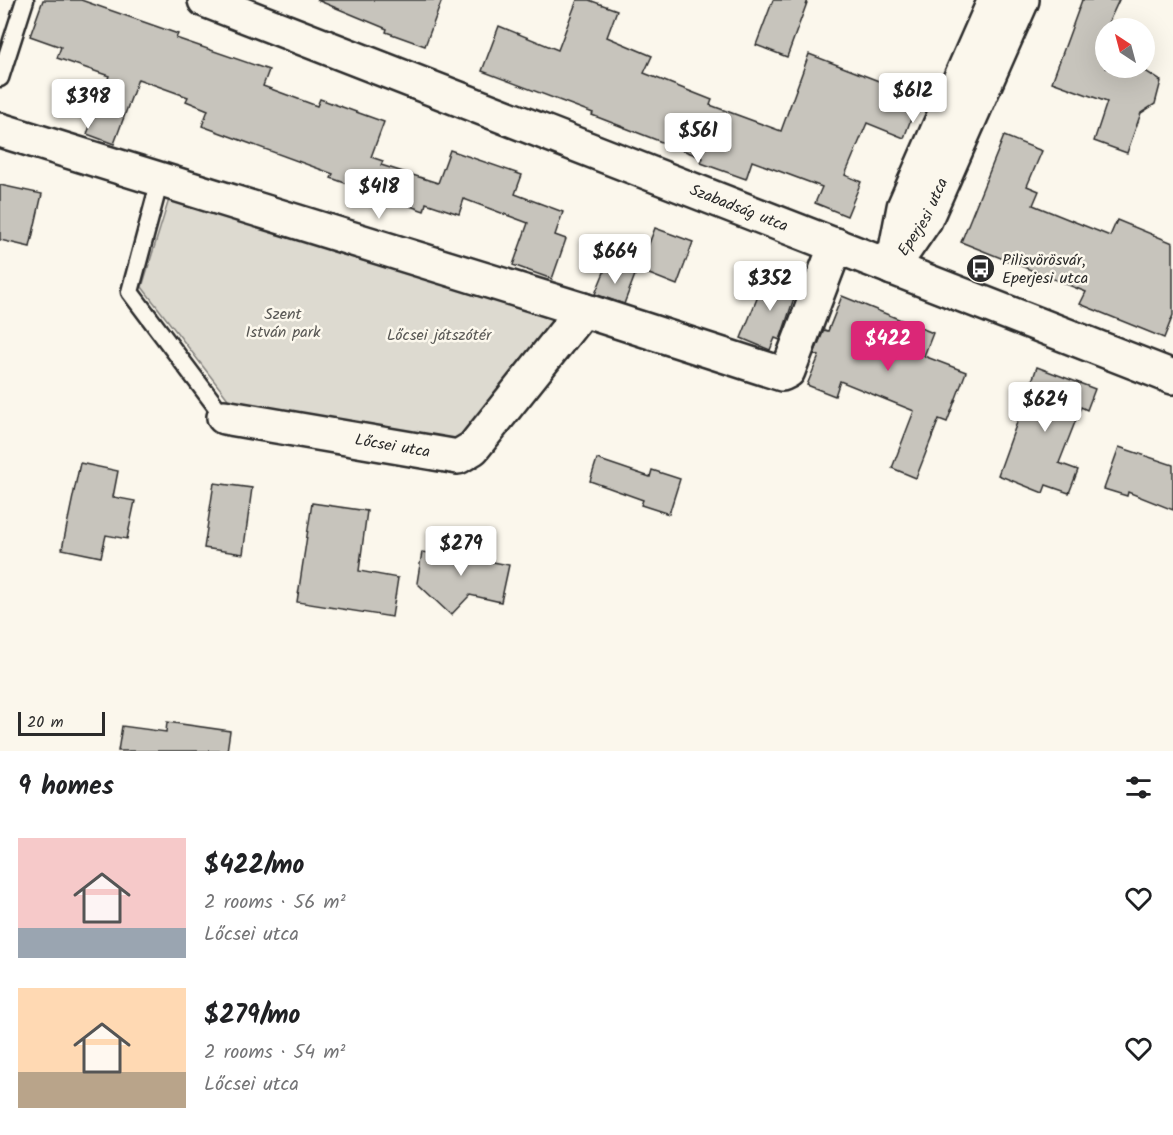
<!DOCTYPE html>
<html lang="en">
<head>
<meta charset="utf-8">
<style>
  :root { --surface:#fff; --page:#f6f6f6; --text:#202124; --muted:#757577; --accent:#db2777 }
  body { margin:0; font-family:Kalam,sans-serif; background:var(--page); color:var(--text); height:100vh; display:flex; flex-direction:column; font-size:22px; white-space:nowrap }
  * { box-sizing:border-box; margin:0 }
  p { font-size:20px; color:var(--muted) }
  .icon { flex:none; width:33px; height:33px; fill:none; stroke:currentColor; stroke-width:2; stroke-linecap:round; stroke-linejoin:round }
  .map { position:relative; height:751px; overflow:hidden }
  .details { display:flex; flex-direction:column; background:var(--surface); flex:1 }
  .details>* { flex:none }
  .needle { width:39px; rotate:324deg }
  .tools { position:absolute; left:1095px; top:18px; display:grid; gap:12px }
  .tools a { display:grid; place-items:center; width:60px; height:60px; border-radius:50%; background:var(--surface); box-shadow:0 6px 24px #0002; font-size:30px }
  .scale { position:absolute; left:18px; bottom:15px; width:87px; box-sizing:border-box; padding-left:6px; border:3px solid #2b2b2b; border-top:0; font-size:16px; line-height:21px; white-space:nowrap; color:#2b2b2b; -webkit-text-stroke:4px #fbf7ec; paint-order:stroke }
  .price { position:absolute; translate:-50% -51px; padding:0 14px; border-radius:6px; background:#fff; color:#222; font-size:20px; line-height:39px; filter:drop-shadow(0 2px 3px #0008) }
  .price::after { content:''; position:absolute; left:50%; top:36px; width:18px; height:14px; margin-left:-9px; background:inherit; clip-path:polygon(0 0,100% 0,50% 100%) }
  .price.active { background:var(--accent); color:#fff }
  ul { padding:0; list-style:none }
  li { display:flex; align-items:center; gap:18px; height:150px; padding:0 18px }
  li span { display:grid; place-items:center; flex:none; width:168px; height:120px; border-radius:0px; color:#555 }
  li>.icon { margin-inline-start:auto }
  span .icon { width:72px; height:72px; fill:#fffc; stroke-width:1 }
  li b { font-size:26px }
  h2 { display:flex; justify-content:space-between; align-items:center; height:72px; padding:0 18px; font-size:26px }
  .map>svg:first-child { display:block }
  .green { fill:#dddad0; stroke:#84827e; stroke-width:1.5 }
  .building { fill:#c7c4bc; stroke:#2b2b2b; stroke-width:1.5 }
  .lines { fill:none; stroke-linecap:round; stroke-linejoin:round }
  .lane-casing { stroke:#2b2b2b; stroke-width:21 }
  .street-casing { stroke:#2b2b2b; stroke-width:38 }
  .secondary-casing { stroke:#2b2b2b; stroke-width:38 }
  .lane { stroke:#fbf7ec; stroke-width:16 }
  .street { stroke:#fbf7ec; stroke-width:33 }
  .secondary { stroke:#fbf7ec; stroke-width:33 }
  .labels { text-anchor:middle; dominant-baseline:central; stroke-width:5; stroke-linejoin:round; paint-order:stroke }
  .street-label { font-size:16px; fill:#2b2b2b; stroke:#fbf7ec }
  .poi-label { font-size:16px; fill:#2b2b2b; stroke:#fbf7ec; text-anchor:start }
  .park-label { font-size:16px; fill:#585754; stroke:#fbf7ec }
</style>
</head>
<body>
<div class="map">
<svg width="1173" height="751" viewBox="0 0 1173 751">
  <rect width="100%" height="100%" fill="#fbf7ec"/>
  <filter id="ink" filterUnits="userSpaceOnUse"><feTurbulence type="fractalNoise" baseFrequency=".0167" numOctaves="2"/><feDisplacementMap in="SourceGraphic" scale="12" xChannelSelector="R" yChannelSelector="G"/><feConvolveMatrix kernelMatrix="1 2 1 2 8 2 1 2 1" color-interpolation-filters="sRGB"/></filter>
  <g filter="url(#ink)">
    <path class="green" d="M170,196L560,314L467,433L446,442L231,403L142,287Z"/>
    <g class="building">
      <path d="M43,0H81L141,21L178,34L176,38L269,70L263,86L317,106L320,99L384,122L371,157L383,161L381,165L438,183L450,150L522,175L515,194L563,212L555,235L566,239L552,279L513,265L528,223L464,199L459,214L426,203L424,211L331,178L333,174L202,126L208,110L186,101L188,97L138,79L114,144L87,134L109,76L57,58L61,47L30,36Z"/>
      <path d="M317,0H442L425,46L386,32L387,29Z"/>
      <path d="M577,0H589L617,10L607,37L652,56L644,73L712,100L710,105L781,131L809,54L902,90L896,103L914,111L904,138L867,123L845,175L861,182L847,216L815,203L822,187L752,161L746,179L701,163L703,158L592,115L593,113L482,71L499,26L558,50Z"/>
      <path d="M773,0H808L787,57L756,45Z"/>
      <path d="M1082,0H1119L1106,28V68H1141L1161,81L1155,104L1141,113L1127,153L1094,141L1107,102L1052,82Z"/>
      <path d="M1004,136L1042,151L1027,186L1039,191L1033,205L1110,236L1117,220L1173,243V315L1164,338L1080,304L1086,292L961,242Z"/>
      <path d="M0,185L42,194L30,247L0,240Z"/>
      <path d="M655,228L693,242L677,285L639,270Z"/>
      <path d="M607,265L635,275L624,304L595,294Z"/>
      <path d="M767,274L798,286L780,340L775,338L770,350L741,338Z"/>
      <path d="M842,296L933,333L924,356L966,372L947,422L939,419L916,478L892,468L914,411L840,381L835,396L807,385L819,356L814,354L824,330L828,331Z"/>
      <path d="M1037,367L1095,389L1087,410L1081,407L1059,463L1078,470L1069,493L1046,485L1043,493L998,475Z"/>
      <path d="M1119,447L1173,465V510L1128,492L1127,496L1104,489Z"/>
      <path d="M597,459L650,477L652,470L680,479L669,514L641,505L643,500L590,481Z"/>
      <path d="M80,463L118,471L113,497L135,501L127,539L106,535L101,557L62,549Z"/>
      <path d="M214,483L252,488L243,554L204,548Z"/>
      <path d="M312,503L367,511L359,571L398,578L392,617L297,602Z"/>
      <path d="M470,539L488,561L509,565L501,602L470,595L451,615L417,583L422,552L449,556Z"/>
      <path d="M167,722L230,731L227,751H118L122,726L166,732Z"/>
    </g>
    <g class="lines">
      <defs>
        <g id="lane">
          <path d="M0,78L25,0"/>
          <path d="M160,180L130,292L224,417"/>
        </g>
        <g id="street">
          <path d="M0,130L583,310L782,374L788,371L836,245"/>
          <path d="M895,254L904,207L995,0"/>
          <path id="s1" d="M892,268L925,220L1022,0"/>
          <path id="s2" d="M224,417L458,457L473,448L583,310"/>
        </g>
        <g id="secondary">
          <path id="s3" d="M205,0L1173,377"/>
        </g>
      </defs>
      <use href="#lane" class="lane-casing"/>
      <use href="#street" class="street-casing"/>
      <use href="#secondary" class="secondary-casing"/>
      <use href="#lane" class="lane"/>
      <use href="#street" class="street"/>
      <use href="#secondary" class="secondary"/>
    </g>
  </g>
  <defs>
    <symbol id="bus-disc" viewBox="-11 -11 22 22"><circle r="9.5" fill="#2b2b2b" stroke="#fbf7ec"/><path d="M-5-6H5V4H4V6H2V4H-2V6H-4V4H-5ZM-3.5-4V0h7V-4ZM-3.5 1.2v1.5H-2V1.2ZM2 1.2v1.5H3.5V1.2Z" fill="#fff"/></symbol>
  </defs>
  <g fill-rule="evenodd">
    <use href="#bus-disc" x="964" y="252" width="33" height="33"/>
  </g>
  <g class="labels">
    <g class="street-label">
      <text stroke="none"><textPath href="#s3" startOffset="573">Szabadság utca</textPath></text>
      <text stroke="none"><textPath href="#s1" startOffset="60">Eperjesi utca</textPath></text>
      <text stroke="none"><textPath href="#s2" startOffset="171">Lőcsei utca</textPath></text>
    </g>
    <g class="poi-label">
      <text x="1002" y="260">Pilisvörösvár,<tspan x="1002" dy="18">Eperjesi utca</tspan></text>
    </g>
    <g class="park-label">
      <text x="283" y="314">Szent<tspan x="283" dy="18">István park</tspan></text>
      <text x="439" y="335">Lőcsei játszótér</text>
    </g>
  </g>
</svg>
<div class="tools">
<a><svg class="needle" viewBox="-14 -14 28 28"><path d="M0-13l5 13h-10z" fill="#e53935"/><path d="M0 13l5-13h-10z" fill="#757577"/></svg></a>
</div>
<div class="scale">20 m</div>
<b class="price" style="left:913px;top:124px">$612</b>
<b class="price" style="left:88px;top:130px">$398</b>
<b class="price" style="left:698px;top:164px">$561</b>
<b class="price" style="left:379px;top:220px">$418</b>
<b class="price" style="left:615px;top:285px">$664</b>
<b class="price" style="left:770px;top:312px">$352</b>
<b class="price active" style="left:888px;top:372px">$422</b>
<b class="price" style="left:1045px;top:433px">$624</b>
<b class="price" style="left:461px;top:577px">$279</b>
</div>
<section class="details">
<h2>9 homes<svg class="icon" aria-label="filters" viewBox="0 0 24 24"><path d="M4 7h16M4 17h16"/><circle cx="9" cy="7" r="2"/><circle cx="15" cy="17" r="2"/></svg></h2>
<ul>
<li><span style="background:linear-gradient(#f6c9c9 75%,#9aa5b1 0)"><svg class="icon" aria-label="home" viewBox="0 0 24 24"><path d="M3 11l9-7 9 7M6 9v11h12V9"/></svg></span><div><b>$422/mo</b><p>2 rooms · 56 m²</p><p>Lőcsei utca</p></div><svg class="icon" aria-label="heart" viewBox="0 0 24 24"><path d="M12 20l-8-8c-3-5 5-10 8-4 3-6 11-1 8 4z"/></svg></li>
<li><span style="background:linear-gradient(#ffd9b3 70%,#b9a48a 0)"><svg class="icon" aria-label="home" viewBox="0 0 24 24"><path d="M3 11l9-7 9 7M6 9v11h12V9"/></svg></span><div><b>$279/mo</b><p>2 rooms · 54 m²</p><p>Lőcsei utca</p></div><svg class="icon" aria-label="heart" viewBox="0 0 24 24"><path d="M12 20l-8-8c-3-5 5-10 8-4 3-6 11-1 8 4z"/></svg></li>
</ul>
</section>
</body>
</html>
